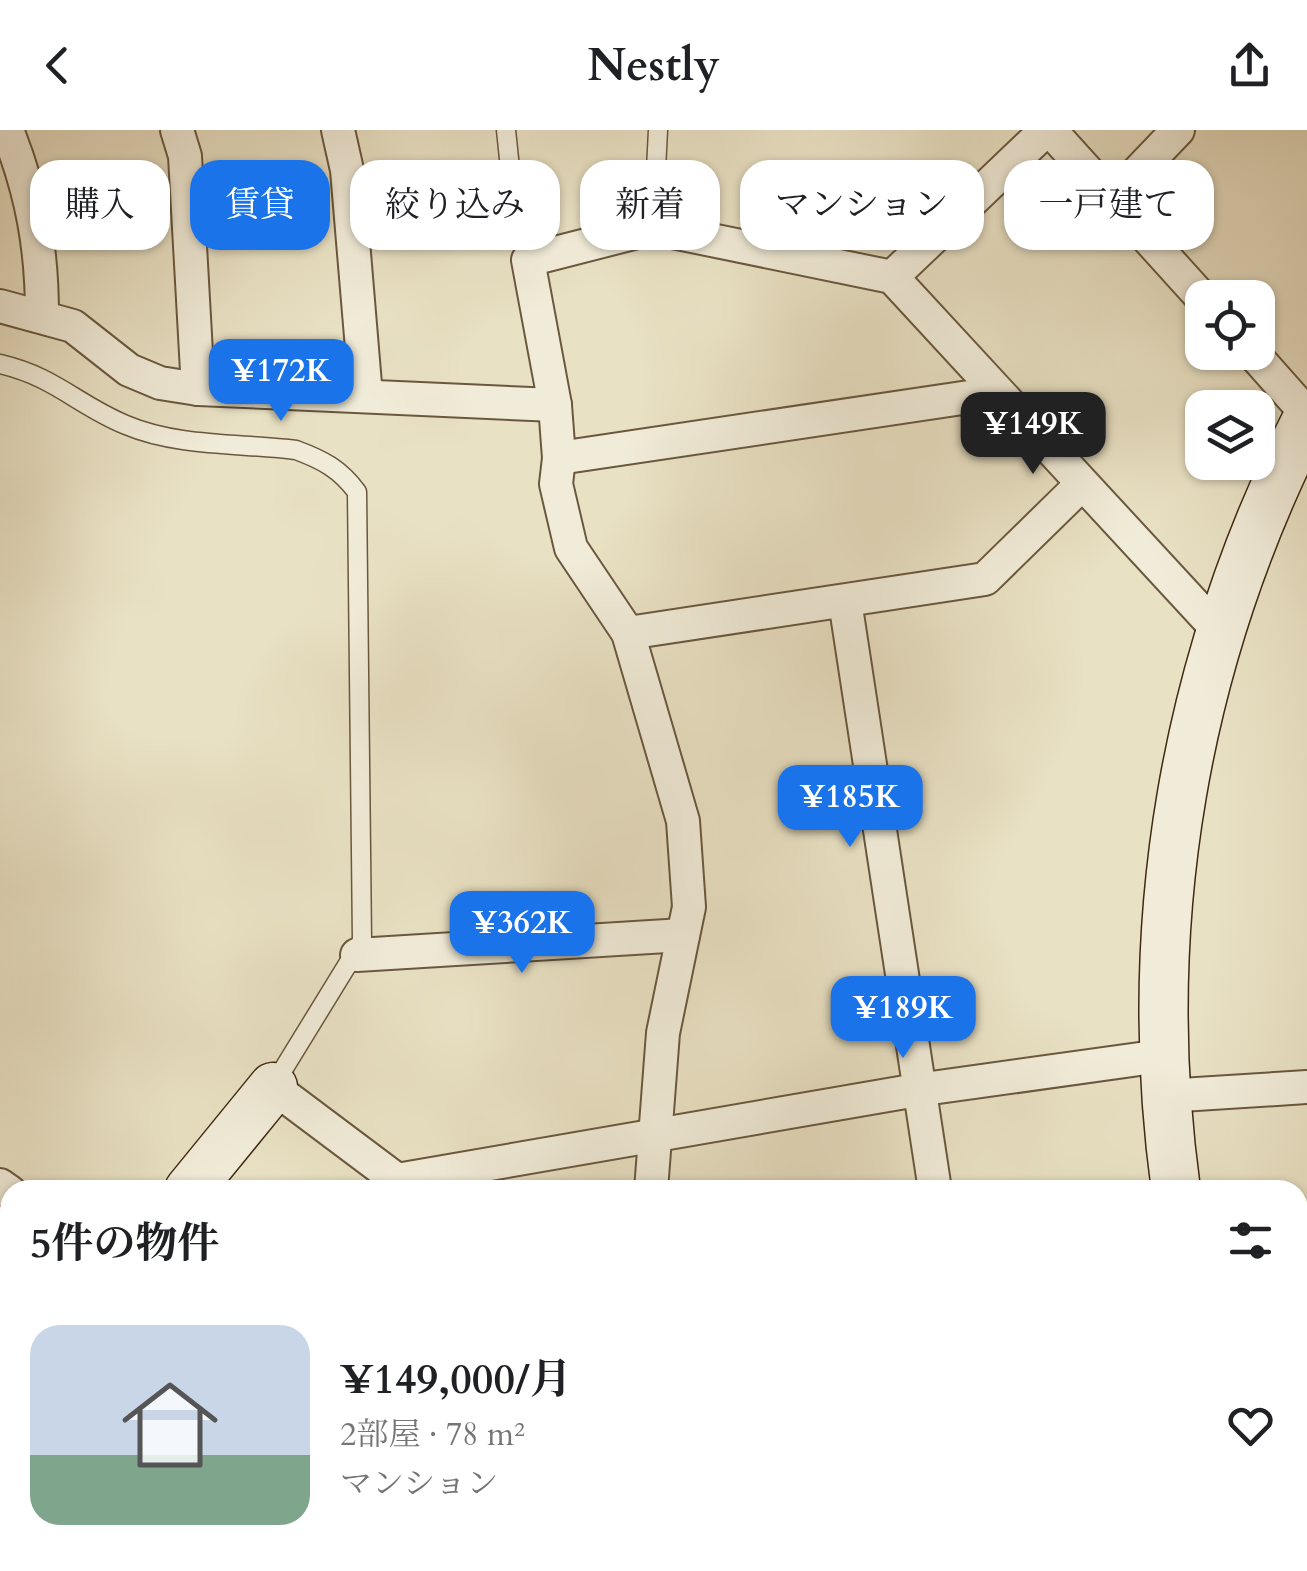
<!DOCTYPE html>
<html lang="ja">
<head>
<meta charset="utf-8">
<style>
  :root { --surface:#fff; --page:#f2f2f2; --text:#202124; --muted:#757577; --accent:#1a73e8 }
  body { margin:0; font-family:Cardo,"Noto Serif JP",serif; background:var(--page); color:var(--text); height:100vh; display:flex; flex-direction:column; font-size:38px; white-space:nowrap }
  * { box-sizing:border-box; margin:0 }
  p { font-size:32px; color:var(--muted) }
  .icon { flex:none; width:55px; height:55px; fill:none; stroke:currentColor; stroke-width:2; stroke-linecap:round; stroke-linejoin:round }
  .map { position:relative; flex:1; overflow:hidden }
  .sheet { position:absolute; left:0px; top:1050px; width:1308px; height:392px; display:flex; flex-direction:column; background:var(--surface); border-radius:30px 30px 0 0; box-shadow:0 2px 8px #0004 }
  .sheet>* { flex:none }
  .banner { position:absolute; left:30px; top:30px; width:1248px; height:90px; display:flex; gap:20px }
  .fabs { position:absolute; left:1185px; top:150px; display:grid; gap:20px }
  .fabs a { display:grid; place-items:center; width:90px; height:90px; border-radius:20px; background:var(--surface); box-shadow:0 2px 8px #0004; font-size:50px }
  .price { position:absolute; translate:-50% -85px; padding:0 22px; border-radius:20px; background:var(--accent); color:#fff; font-size:32px; line-height:65px; filter:drop-shadow(0 2px 5px #0008) }
  .price::after { content:''; position:absolute; left:50%; top:60px; width:30px; height:22px; margin-left:-15px; background:inherit; clip-path:polygon(0 0,100% 0,50% 100%) }
  .price.selected { background:#222; color:#fff }
  ul { padding:0; list-style:none }
  li { display:flex; align-items:center; gap:30px; height:250px; padding:0 30px }
  li span { display:grid; place-items:center; flex:none; width:280px; height:200px; border-radius:30px; color:#555 }
  li>.icon { margin-inline-start:auto }
  span .icon { width:120px; height:120px; fill:#fffc; stroke-width:1 }
  li b { font-size:42px }
  h2 { display:flex; justify-content:space-between; align-items:center; height:120px; padding:0 30px; font-size:42px }
  .chip { padding:0 35px; border-radius:30px; background:var(--surface); box-shadow:0 2px 8px #0004; font-size:35px; line-height:90px }
  .chip.selected { background:var(--accent); color:#fff }
  header { display:flex; justify-content:space-between; align-items:center; height:130px; padding:0 30px; background:var(--surface); font-size:45px; font-weight:800 }
  .map>svg:first-child { display:block }
  .lines { fill:none; stroke-linecap:round; stroke-linejoin:round }
  .lane-casing { stroke:#6a583e; stroke-width:21 }
  .street-casing { stroke:#6a583e; stroke-width:36 }
  .secondary-casing { stroke:#3f2a12; stroke-width:51 }
  .lane { stroke:#f1ecd9; stroke-width:18 }
  .street { stroke:#f1ecd9; stroke-width:32 }
  .secondary { stroke:#f1ecd9; stroke-width:48 }
</style>
</head>
<body>
<header><svg class="icon" aria-label="back" viewBox="0 0 24 24"><path d="M15 5l-7 7 7 7"/></svg>Nestly<svg class="icon" aria-label="share" viewBox="0 0 24 24"><path d="M12 15V3M7 8l5-5 5 5M5 13v7h14v-7"/></svg></header>
<div class="map">
<svg width="1307" height="1441" viewBox="0 0 1307 1441">
  <rect width="100%" height="100%" fill="#e9e1c4"/>
  <filter id="stains"><feTurbulence type="fractalNoise" baseFrequency=".002" numOctaves="4"/><feColorMatrix values="0 0 0 0 .2 0 0 0 0 .09 0 0 0 0 .02 0 0 0 .5 -.17"/></filter>
  <radialGradient id="worn" r=".72"><stop offset=".6" stop-color="#630" stop-opacity="0"/><stop offset="1" stop-color="#630" stop-opacity=".3"/></radialGradient>
  <g class="lines">
    <defs>
      <g id="lane">
        <path d="M506,0L515,86L528,130"/>
        <path d="M653,98L658,0"/>
        <path d="M0,234C56,247 77,275 126,295C178,317 240,313 296,320C323,330 340,339 357,362L362,811L273,956"/>
      </g>
      <g id="street">
        <path d="M7,0C32,62 42,118 42,185"/>
        <path d="M177,0L185,26L198,259"/>
        <path d="M338,0L347,40L366,266"/>
        <path d="M1050,0L1202,168"/>
        <path d="M1112,69L1178,0"/>
        <path d="M892,147L1046,0"/>
        <path d="M0,176L73,196L129,240L160,253L198,259L555,275"/>
        <path d="M1252,222L1307,284"/>
        <path d="M559,328L996,263"/>
        <path d="M845,471L935,1060"/>
        <path d="M628,503L985,449L1082,354"/>
        <path d="M357,825L683,805"/>
        <path d="M273,957L397,1050L917,960L1161,926"/>
        <path d="M1165,966L1307,957"/>
        <path d="M0,1055L10,1062"/>
        <path d="M651,1060L663,903L689,777L683,691L628,503L571,418L556,354L559,328L555,275L528,130L653,98L892,147L1218,500"/>
        <path d="M784,1432L794,1441"/>
        <path d="M965,1432L968,1441"/>
        <path d="M579,1441L585,1432"/>
      </g>
      <g id="secondary">
        <path d="M189,1060L273,957"/>
        <path d="M1176,1060C1139,793 1185,529 1307,289"/>
        <path d="M0,1301L10,1288"/>
        <path d="M0,1357L10,1364"/>
        <path d="M98,1432L108,1441"/>
        <path d="M1290,1432L1294,1441"/>
      </g>
    </defs>
    <use href="#lane" class="lane-casing"/>
    <use href="#street" class="street-casing"/>
    <use href="#secondary" class="secondary-casing"/>
    <use href="#lane" class="lane"/>
    <use href="#street" class="street"/>
    <use href="#secondary" class="secondary"/>
  </g>
  <rect width="100%" height="100%" filter="url(#stains)"/>
  <rect width="100%" height="100%" fill="url(#worn)"/>
</svg>
<div class="fabs">
<a><svg class="icon" aria-label="locate" viewBox="0 0 24 24"><circle cx="12" cy="12" r="6"/><path d="M12 2v4M12 18v4M2 12h4M18 12h4"/></svg></a>
<a><svg class="icon" aria-label="layers" viewBox="0 0 24 24"><path d="M12 4l9 5-9 5-9-5zM3 14l9 5 9-5"/></svg></a>
</div>
<b class="price" style="left:281px;top:294px">¥172K</b>
<b class="price selected" style="left:1033px;top:347px">¥149K</b>
<b class="price" style="left:850px;top:720px">¥185K</b>
<b class="price" style="left:522px;top:846px">¥362K</b>
<b class="price" style="left:903px;top:931px">¥189K</b>
<div class="banner">
<a class="chip">購入</a>
<a class="chip selected">賃貸</a>
<a class="chip">絞り込み</a>
<a class="chip">新着</a>
<a class="chip">マンション</a>
<a class="chip">一戸建て</a>
</div>
<section class="sheet">
<h2>5件の物件<svg class="icon" aria-label="filters" viewBox="0 0 24 24"><path d="M4 7h16M4 17h16"/><circle cx="9" cy="7" r="2"/><circle cx="15" cy="17" r="2"/></svg></h2>
<ul>
<li><span style="background:linear-gradient(#c9d6e8 65%,#7fa58c 0)"><svg class="icon" aria-label="home" viewBox="0 0 24 24"><path d="M3 11l9-7 9 7M6 9v11h12V9"/></svg></span><div><b>¥149,000/月</b><p>2部屋 · 78 m²</p><p>マンション</p></div><svg class="icon" aria-label="heart" viewBox="0 0 24 24"><path d="M12 20l-8-8c-3-5 5-10 8-4 3-6 11-1 8 4z"/></svg></li>
</ul>
</section>
</div>
</body>
</html>
